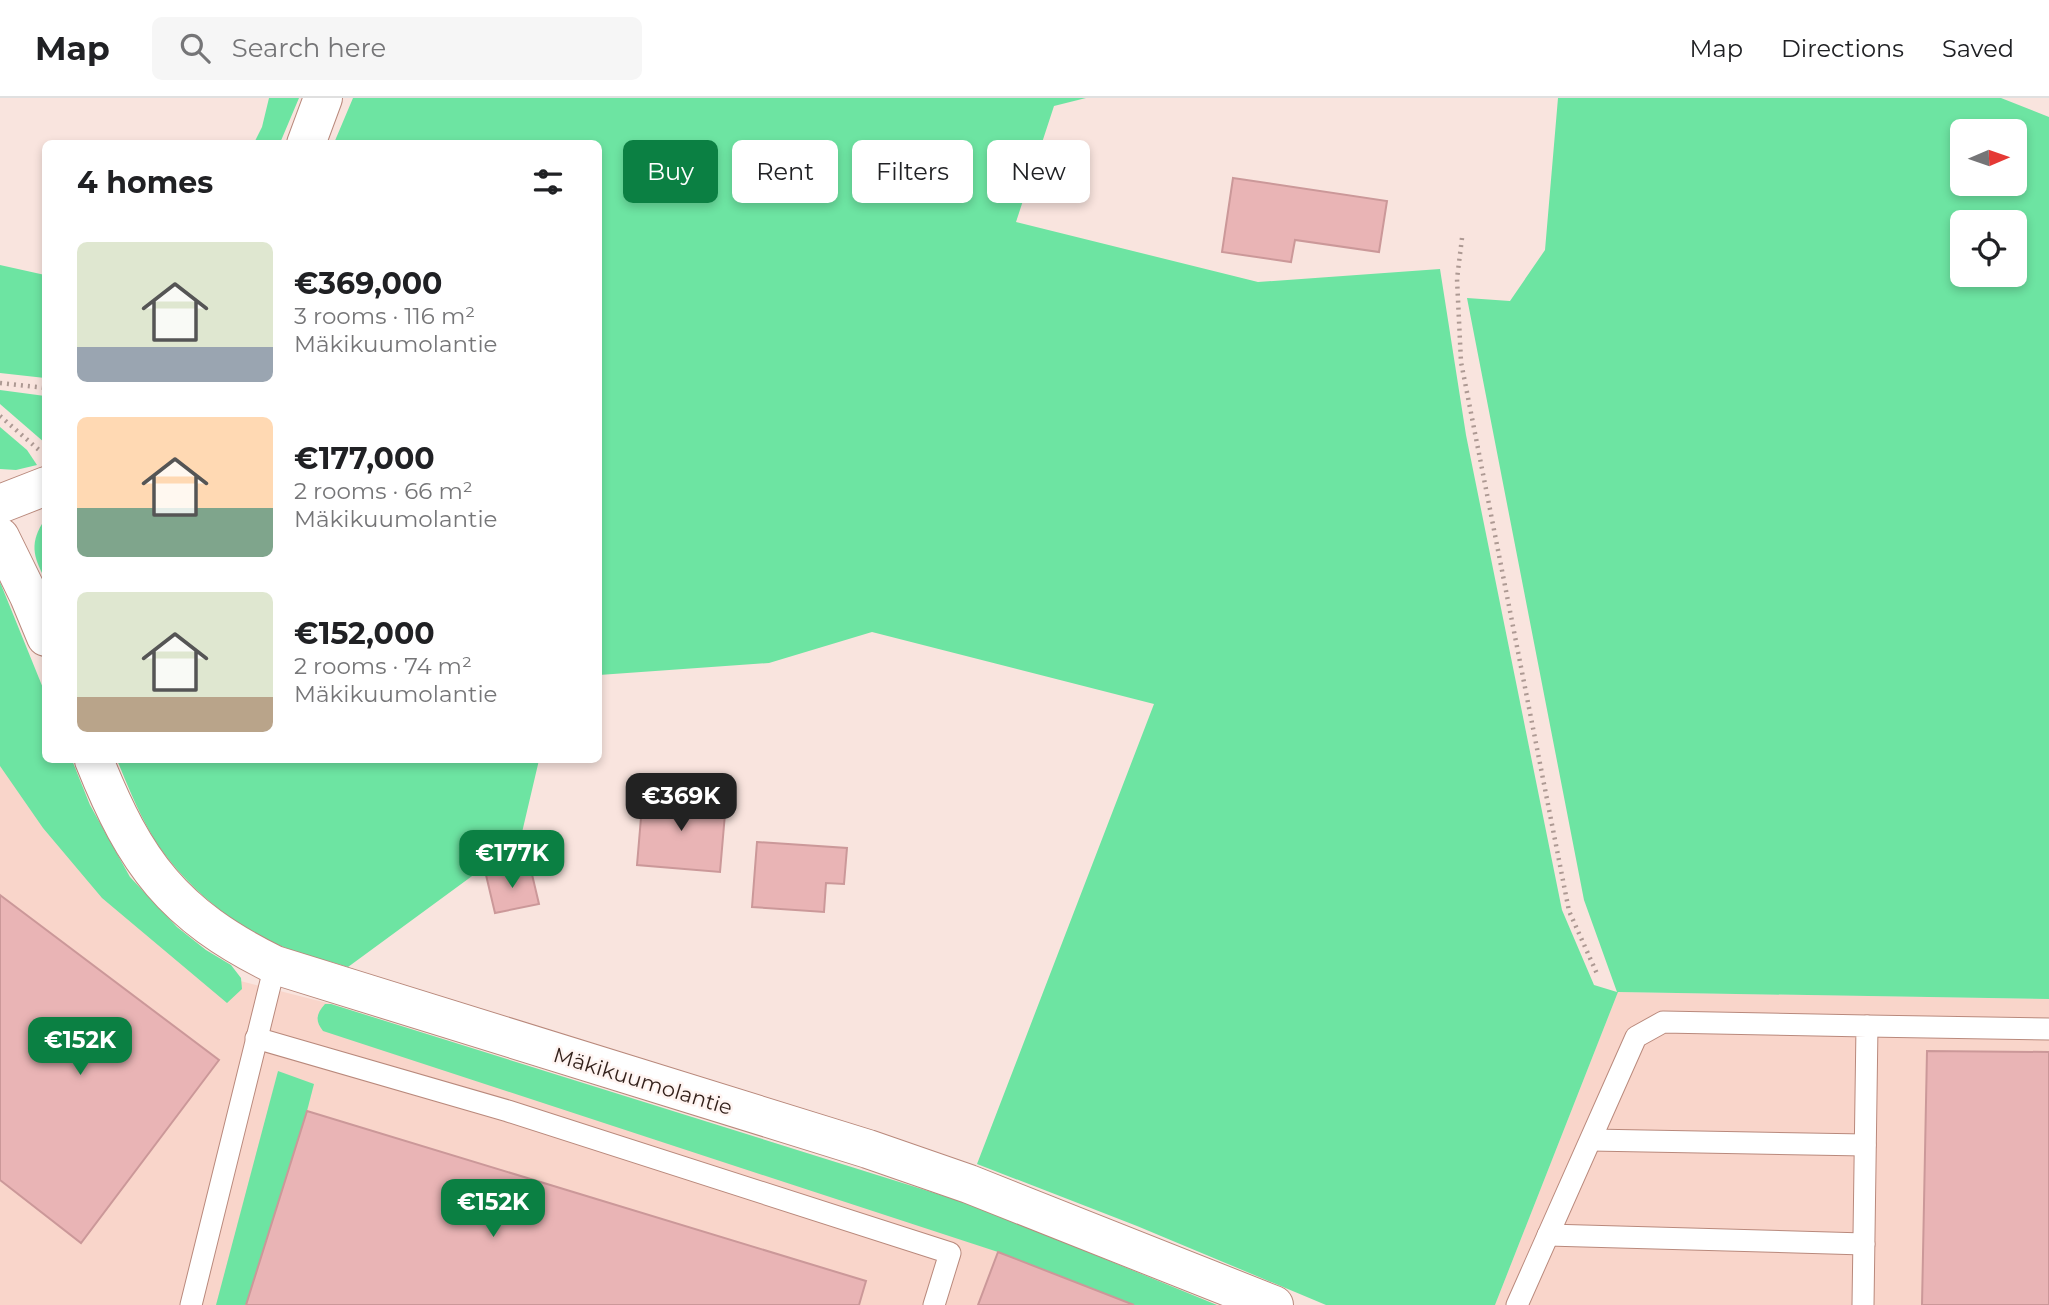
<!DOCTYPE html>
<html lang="en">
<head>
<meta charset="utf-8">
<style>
  :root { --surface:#fff; --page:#f6f6f6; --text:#202124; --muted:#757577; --line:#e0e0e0; --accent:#0b8043 }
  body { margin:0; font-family:Montserrat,sans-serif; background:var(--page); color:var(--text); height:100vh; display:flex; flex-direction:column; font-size:26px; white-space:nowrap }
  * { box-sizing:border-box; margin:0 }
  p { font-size:23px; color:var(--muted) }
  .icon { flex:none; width:38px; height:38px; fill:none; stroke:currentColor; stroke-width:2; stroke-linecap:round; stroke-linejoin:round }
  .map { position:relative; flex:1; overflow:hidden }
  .side { position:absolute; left:42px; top:42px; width:560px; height:623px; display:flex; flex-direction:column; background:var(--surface); border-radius:10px; box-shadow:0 4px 10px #0003 }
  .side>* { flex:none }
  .guide { position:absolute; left:623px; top:42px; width:665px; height:63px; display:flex; gap:14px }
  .needle { width:46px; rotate:88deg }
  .fabs { position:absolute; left:1950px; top:21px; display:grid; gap:14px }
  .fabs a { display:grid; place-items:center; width:77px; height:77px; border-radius:10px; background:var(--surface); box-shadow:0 4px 10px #0003; font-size:35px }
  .price { position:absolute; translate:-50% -60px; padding:0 16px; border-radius:14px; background:var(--accent); color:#fff; font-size:23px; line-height:46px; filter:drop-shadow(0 2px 4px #0008) }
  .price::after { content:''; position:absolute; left:50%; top:42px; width:21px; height:16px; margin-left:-10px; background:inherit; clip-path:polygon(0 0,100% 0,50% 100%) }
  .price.active { background:#222; color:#fff }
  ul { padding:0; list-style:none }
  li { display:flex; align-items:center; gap:21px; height:175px; padding:0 35px }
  li span { display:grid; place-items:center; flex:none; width:196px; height:140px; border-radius:10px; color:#555 }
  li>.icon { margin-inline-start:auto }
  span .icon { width:84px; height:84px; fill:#fffc; stroke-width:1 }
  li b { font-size:30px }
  h2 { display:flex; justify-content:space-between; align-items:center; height:84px; padding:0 35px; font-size:30px }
  .chip { padding:0 24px; border-radius:10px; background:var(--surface); box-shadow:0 4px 10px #0003; font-size:24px; line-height:63px }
  .chip.active { background:var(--accent); color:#fff }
  header { display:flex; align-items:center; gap:42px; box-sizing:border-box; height:98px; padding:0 35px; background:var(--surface); border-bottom:2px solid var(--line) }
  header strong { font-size:33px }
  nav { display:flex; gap:38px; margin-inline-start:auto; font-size:24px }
  .search { width:490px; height:63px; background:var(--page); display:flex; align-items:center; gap:18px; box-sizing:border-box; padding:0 24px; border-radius:10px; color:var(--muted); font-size:26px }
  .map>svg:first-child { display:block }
  .built { fill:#f9d5ca }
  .green { fill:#6de4a2; fill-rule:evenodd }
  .building { fill:#e9b4b5; stroke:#cb9899; stroke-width:2 }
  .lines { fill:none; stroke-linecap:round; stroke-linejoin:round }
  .service-casing { stroke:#b9897c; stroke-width:23 }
  .minor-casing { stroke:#b9897c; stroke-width:40 }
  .path { stroke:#ad9993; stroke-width:4.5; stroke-dasharray:2 5; stroke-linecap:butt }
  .service { stroke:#fff; stroke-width:21 }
  .minor { stroke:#fff; stroke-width:38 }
  .labels { text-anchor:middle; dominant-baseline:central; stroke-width:5; stroke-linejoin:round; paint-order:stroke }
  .street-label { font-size:21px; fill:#311f19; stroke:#fff4f1 }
</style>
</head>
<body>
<header>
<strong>Map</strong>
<div class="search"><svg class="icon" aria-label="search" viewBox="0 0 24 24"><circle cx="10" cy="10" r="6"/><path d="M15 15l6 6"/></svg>Search here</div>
<nav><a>Map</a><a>Directions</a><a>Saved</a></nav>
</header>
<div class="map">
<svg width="2049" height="1207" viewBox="0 0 2049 1207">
  <rect width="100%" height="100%" fill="#f9e4de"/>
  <g class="built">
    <path d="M0,643L217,877L331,906L976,1108L1217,1207H0Z"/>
    <path d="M1618,894L2049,901V1207H1495Z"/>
  </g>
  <g class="green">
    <path d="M269,0H299L280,45H254L262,29Z"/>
    <path d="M353,0H1086L1054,8L1016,124L1258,184L1440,171L1466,337L1562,812L1594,887L1617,894L1584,802L1467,200L1510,203L1545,152L1558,0H2001L2049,19V901L1618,894L1495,1207H1326L1137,1128L977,1066L1154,606L872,534L769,565L599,577L598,46L334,45ZM2014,33V86H1962V33ZM2014,124V177H1962V124Z"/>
    <path d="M0,167L45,177V280L0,275Z"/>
    <path d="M0,292L45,298V345L0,306Z"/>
    <path d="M0,329L27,352L37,367L16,372L0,371Z"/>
    <path d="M45,421L46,481H45C33,458 29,445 45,421Z"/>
    <path d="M0,484L45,595L46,662H72L90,707L130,779L177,829L206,852L231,867L241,880L242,891L227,905L102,800L43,730L0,668Z"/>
    <path d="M117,662H539L520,743L348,869C326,862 303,857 281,848C232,829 176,780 150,734C137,711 127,686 117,662Z"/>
    <path d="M325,906H331L976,1108L1217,1207H1134L998,1154L323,933C315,923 316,916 325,906Z"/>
    <path d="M278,973L314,986L307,1013L246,1207H216Z"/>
  </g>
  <g class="building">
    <path d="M1233,80L1387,103L1379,154L1295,142L1291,164L1222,154Z"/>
    <path d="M643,696L726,704L720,774L637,767Z"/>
    <path d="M757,744L847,750L844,786L826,785L824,814L752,809Z"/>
    <path d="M530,768L539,806L495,815L486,777Z"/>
    <path d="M0,797L219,962L81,1145L0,1082Z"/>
    <path d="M1927,953L2049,954V1207H1922Z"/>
    <path d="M307,1013L866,1183L859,1207H246Z"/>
    <path d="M998,1154L1134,1207H978Z"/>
  </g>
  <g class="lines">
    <defs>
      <g id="service">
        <path d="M1867,928L2049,931"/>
        <path d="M256,940L508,1013L950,1155L934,1207"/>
        <path d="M1591,1042L1865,1047"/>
        <path d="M1548,1137L1864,1146"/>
        <path d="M191,1207L275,867"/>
        <path d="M1517,1207L1636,939L1663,924L1867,928L1863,1207"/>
      </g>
      <g id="minor">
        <path d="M306,46L323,0"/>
        <path d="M0,406L46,388"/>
        <path d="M0,439L29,498L46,539"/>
        <path d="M94,662C135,765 173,817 275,867L868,1051L969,1086L1274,1207"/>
      </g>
    </defs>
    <use href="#service" class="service-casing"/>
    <use href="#minor" class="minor-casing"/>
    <g class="path">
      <path d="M1462,140L1457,181L1461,264L1569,813L1598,878"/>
      <path d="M0,285L46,290"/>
      <path d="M0,318L39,352"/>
    </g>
    <use href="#service" class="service"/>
    <use href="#minor" class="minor"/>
  </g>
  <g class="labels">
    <g class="street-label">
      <text transform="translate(643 983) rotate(17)">Mäkikuumolantie</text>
    </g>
  </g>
</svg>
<div class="fabs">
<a><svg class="needle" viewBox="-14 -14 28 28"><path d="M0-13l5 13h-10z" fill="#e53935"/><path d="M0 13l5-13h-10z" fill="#757577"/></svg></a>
<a><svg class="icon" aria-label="locate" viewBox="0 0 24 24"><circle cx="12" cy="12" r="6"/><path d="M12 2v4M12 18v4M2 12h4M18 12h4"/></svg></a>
</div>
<b class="price active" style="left:681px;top:735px">€369K</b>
<b class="price" style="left:512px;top:792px">€177K</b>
<b class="price" style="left:80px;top:979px">€152K</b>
<b class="price" style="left:493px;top:1141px">€152K</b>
<div class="guide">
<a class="chip active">Buy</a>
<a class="chip">Rent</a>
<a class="chip">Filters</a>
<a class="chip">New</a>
</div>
<section class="side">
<h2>4 homes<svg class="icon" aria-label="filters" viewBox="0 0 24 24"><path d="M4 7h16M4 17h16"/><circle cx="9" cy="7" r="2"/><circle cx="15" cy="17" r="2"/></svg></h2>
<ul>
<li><span style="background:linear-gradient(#dfe7d0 75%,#9aa5b1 0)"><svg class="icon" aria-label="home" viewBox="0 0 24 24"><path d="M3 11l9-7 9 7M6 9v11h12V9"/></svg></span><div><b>€369,000</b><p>3 rooms · 116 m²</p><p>Mäkikuumolantie</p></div></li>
<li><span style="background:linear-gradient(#ffd9b3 65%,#7fa58c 0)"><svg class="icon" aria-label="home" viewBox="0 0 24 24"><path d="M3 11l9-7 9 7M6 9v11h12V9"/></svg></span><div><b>€177,000</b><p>2 rooms · 66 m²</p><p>Mäkikuumolantie</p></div></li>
<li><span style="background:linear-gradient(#dfe7d0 75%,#b9a48a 0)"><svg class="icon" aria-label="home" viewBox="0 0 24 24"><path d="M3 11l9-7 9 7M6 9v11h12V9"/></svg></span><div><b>€152,000</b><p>2 rooms · 74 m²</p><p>Mäkikuumolantie</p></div></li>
</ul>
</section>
</div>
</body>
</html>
